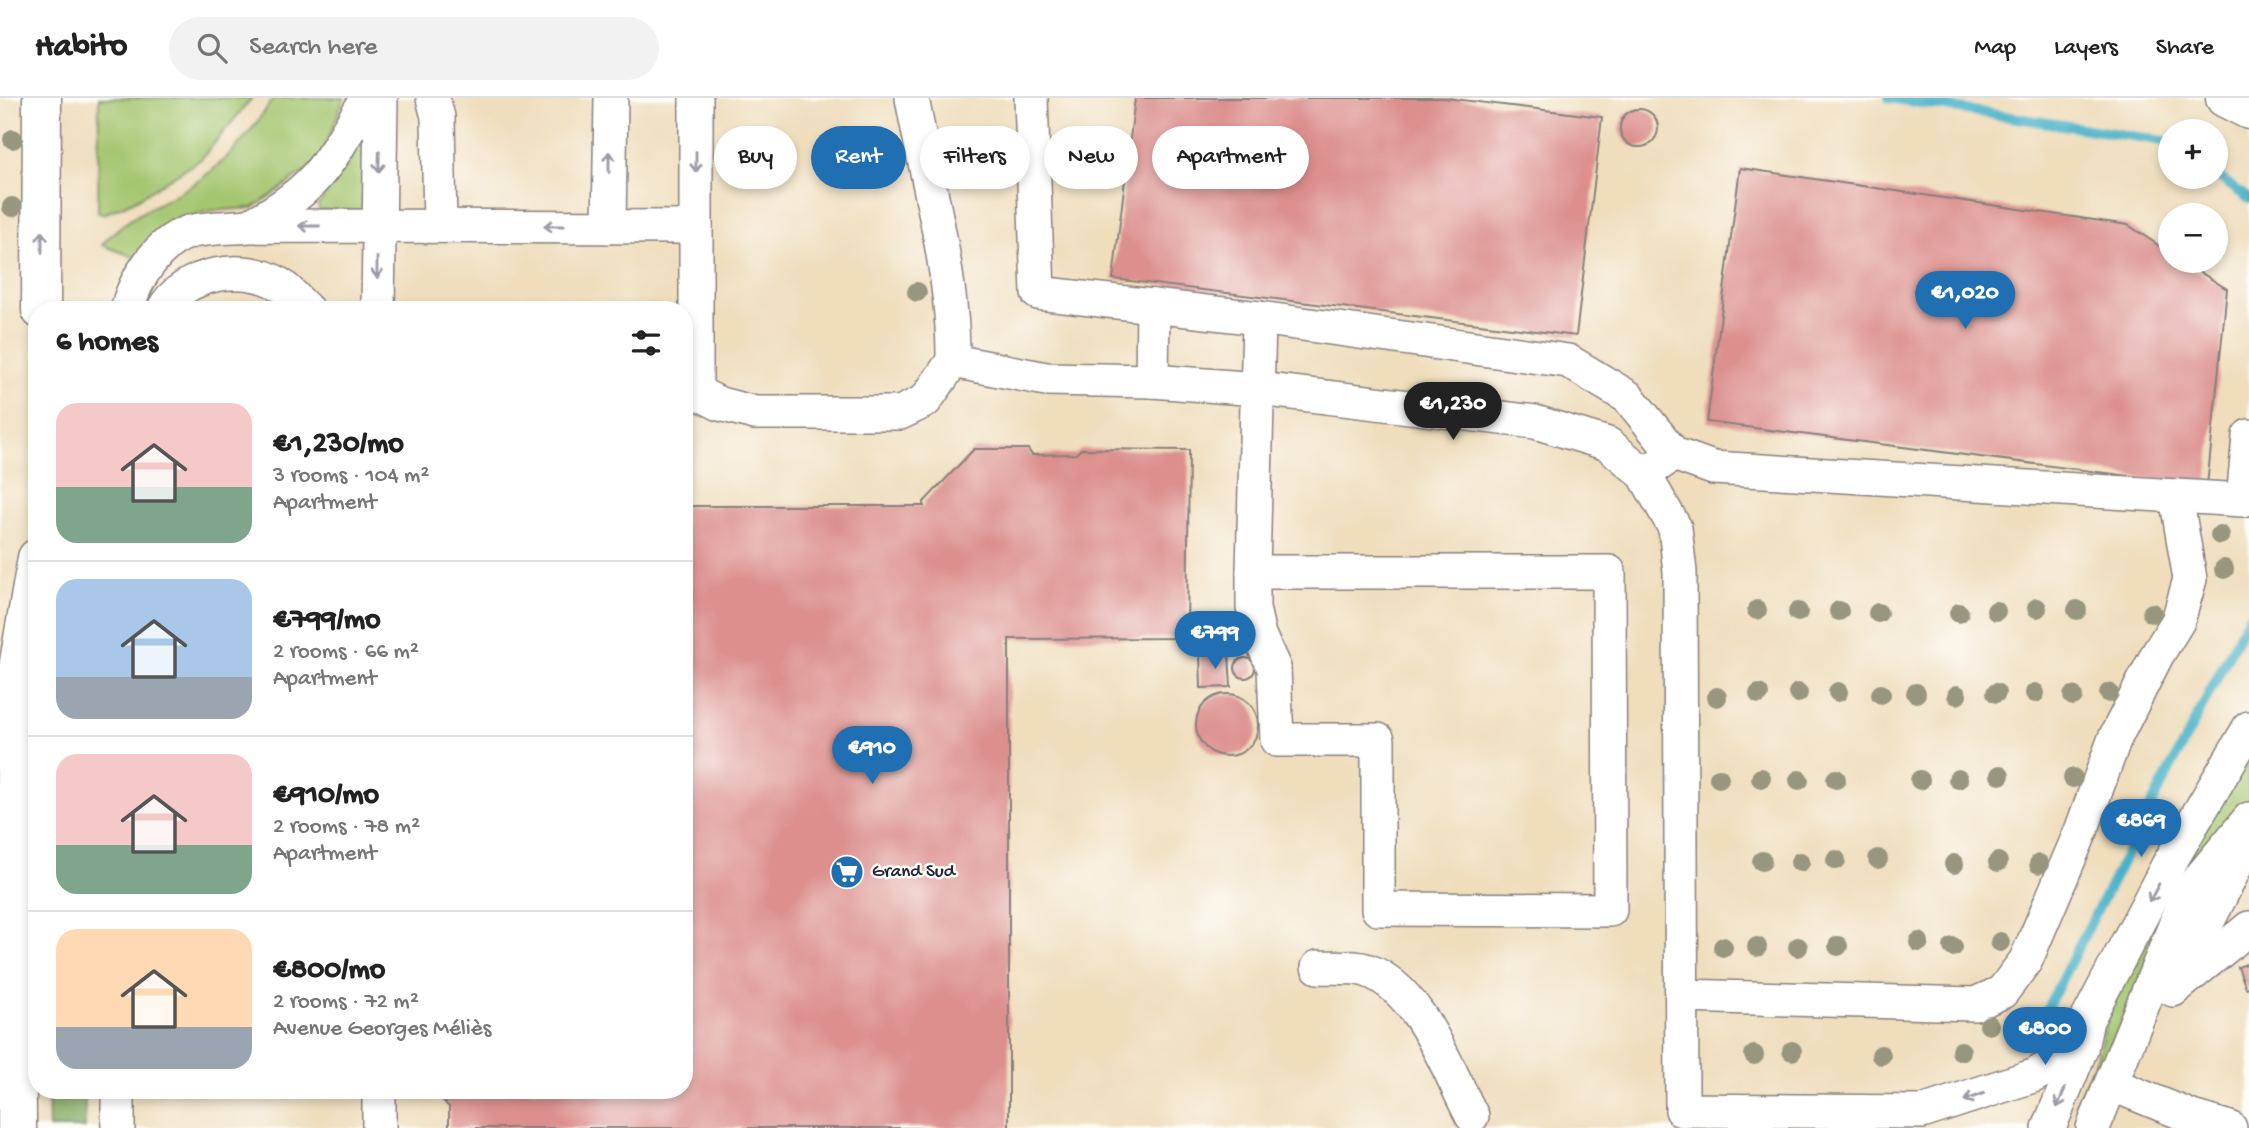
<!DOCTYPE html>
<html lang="en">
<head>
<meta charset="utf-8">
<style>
  :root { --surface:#fff; --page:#f2f2f2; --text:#222; --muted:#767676; --line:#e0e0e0; --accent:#1f6fb2 }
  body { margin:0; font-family:"Gochi Hand",sans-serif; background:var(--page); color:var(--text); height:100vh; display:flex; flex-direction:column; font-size:26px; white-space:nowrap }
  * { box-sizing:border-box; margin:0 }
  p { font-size:23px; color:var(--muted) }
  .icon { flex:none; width:38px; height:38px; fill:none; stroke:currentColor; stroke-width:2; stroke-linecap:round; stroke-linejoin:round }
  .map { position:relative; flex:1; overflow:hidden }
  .details { position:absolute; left:28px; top:203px; width:665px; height:798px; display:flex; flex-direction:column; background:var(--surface); border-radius:28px; box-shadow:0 4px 10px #0003 }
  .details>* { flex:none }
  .guide { position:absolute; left:714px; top:28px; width:665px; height:63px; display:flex; gap:14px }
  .fabs { position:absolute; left:2158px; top:21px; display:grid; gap:14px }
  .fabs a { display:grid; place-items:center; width:70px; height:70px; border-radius:50%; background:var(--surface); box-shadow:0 4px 10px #0003; font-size:35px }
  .price { position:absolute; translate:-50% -60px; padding:0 16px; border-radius:24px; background:var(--accent); color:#fff; font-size:23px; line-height:46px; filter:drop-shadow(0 2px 4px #0008) }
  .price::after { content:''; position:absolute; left:50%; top:42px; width:21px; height:16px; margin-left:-10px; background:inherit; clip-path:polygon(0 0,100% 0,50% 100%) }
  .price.current { background:#222; color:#fff }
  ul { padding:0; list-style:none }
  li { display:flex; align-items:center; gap:21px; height:175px; padding:0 28px }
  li+li { border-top:2px solid var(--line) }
  li span { display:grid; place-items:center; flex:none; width:196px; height:140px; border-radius:21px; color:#555 }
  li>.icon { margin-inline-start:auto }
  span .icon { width:84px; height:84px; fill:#fffc; stroke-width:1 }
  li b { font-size:30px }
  h2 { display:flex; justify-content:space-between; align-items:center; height:84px; padding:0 28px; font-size:30px }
  .tag { padding:0 24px; border-radius:32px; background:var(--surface); box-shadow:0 4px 10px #0003; font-size:24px; line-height:63px }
  .tag.current { background:var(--accent); color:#fff }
  header { display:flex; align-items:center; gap:42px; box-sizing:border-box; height:98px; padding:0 35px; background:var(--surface); border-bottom:2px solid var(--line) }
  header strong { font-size:33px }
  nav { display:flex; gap:38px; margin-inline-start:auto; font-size:24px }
  .search { width:490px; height:63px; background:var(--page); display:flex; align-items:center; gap:18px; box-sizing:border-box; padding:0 24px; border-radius:38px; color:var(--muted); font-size:26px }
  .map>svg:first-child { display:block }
  .green { fill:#a5c66f; stroke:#647455; stroke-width:2 }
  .forest { fill:#84ab62; stroke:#53664e; stroke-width:2 }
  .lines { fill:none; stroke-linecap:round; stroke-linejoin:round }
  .stream { stroke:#49b2c8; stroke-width:10 }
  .building { fill:#dc8f8d }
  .minor-casing { stroke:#88807c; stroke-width:36 }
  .major-casing { stroke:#88807c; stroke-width:41 }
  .minor { stroke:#fff; stroke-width:33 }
  .major { stroke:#fff; stroke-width:38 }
  .tree { fill:#98967f }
  .oneway { stroke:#9c9ca7 }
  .labels { text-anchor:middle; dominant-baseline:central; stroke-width:5; stroke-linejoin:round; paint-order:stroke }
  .poi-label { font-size:19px; fill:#22223b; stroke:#fdfcf7; text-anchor:start }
</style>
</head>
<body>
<header>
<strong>Habito</strong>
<div class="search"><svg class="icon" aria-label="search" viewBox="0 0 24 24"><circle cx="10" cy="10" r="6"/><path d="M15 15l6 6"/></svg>Search here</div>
<nav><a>Map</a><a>Layers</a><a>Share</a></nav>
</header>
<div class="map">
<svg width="2249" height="1030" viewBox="0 0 2249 1030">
  <rect width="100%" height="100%" fill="#fdfcf7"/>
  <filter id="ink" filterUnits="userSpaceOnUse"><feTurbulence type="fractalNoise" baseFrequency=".0143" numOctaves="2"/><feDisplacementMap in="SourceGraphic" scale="14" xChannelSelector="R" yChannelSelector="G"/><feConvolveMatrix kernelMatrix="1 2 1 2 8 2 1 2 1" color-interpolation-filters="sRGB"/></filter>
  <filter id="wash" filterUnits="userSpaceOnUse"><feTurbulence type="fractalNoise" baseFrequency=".00686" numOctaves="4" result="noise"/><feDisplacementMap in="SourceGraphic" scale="28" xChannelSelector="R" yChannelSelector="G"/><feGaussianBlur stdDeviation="1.57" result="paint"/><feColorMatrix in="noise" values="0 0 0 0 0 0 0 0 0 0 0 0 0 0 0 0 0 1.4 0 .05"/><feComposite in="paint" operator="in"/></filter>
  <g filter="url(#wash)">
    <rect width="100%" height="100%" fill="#efddbc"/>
    <g class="green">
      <path d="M99,0H252L201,61L135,102L104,116L98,114Z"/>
      <path d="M274,0H344L320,63L253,110L208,113L179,122L134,159L102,147C124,119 157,108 187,90C225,68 250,35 274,0Z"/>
      <path d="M370,9L366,113L319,112L318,107L349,65Z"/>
      <path d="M2249,657V705L2194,771L2183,764Z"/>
      <path d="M2180,791L2084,1008L2075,1006L2097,959L2109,914L2159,807Z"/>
    </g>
    <path class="forest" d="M48,992H85V1030H49Z"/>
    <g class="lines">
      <g class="stream">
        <path d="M1889,0L2170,44"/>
        <path d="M2216,77L2249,101"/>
        <path d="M2047,910L2249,518"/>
      </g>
    </g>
    <g id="blocks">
      <g class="building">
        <path d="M1135,0H1445L1602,19L1576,238L1113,181Z"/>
        <circle cx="1639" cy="30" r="19"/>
        <path d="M1740,70L2128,127L2170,155V163H2182L2227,191L2207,388L1707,324Z"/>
        <path d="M974,351H1028L1032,357L1076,356L1081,351L1189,352L1187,540L1009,541V1030H449V1009L433,992H684V408H924V404Z"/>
        <path d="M1229,555L1231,589L1201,590L1200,556Z"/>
        <circle cx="1245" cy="570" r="10"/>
        <circle cx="1227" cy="627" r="31"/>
        <path d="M2249,865V889L2246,890L2238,869Z"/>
      </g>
    </g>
  </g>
  <g filter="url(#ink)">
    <use href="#blocks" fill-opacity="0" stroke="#88807c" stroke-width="2"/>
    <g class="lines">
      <defs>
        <g id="minor">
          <path d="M433,0L438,19L440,128"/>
          <path d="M696,0V294L720,306L755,315H900L925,303L953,263"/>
          <path d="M912,0C927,83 954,179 953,263L1046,281L1152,283L1258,291L1535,324L1608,346L1644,376L1675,430L1680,474L1682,1012L1922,1014L2033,978L2081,951"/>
          <path d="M1031,0L1038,195L1259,220L1568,263L1628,299L1674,356"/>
          <path d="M251,127C319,90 329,64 367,0"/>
          <path d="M609,129L611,0"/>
          <path d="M127,212C134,182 158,144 189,134C207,129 231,130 249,128L696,129"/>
          <path d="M163,212C183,175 244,164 279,186C289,192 298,204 307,212"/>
          <path d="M378,212L381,0"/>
          <path d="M1152,283L1153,208"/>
          <path d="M1655,369L1674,356L1713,370L2243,402L2249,338"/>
          <path d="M1253,474H1609L1610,812L1378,811V642H1277L1274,570L1259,537L1253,510Z"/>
          <path d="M1253,474L1259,220"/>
          <path d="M1318,869C1333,870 1352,868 1366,872C1420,890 1447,971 1472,1018"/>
          <path d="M2167,881L2207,825L2249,742"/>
          <path d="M2173,892L2249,830"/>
          <path d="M1682,898L1975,906L2002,894L2026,862L2081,733L2115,640L2157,557L2178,523L2190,481L2176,398"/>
          <path d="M2111,986L2192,1019L2230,1030"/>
          <path d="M379,992V1030"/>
          <path d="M118,1030V992"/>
          <path d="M2049,1030L2081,951L2087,922L2167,769L2249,630"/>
          <path d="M2093,1030L2182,810L2194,787L2249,721"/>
        </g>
        <g id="major">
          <path d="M2225,0L2249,12"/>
          <path d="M41,212L42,0"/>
          <path d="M17,1030L15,587L37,460"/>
        </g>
      </defs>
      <use href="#minor" class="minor-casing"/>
      <use href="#major" class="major-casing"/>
      <use href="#minor" class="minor"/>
      <use href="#major" class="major"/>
    </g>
    <g class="tree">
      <circle cx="13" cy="41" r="10"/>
      <circle cx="12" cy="109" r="10"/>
      <circle cx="917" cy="194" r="10"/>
      <circle cx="2220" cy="437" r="10"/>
      <circle cx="2224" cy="471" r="10"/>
      <circle cx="2037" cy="510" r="10"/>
      <circle cx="1757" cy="512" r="10"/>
      <circle cx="2077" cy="512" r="10"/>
      <circle cx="1839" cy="513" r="10"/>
      <circle cx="1996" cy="513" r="10"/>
      <circle cx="1798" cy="514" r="10"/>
      <circle cx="1878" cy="515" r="10"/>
      <circle cx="1959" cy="515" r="10"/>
      <circle cx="2152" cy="515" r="10"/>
      <circle cx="1838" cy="594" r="10"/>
      <circle cx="1798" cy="595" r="10"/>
      <circle cx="1916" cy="595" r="10"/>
      <circle cx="1996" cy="595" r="10"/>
      <circle cx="2035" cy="595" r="10"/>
      <circle cx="2109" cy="595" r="10"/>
      <circle cx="1759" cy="596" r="10"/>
      <circle cx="1881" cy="596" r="10"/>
      <circle cx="1957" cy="597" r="10"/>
      <circle cx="2073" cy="598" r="10"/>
      <circle cx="1717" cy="599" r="10"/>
      <circle cx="2000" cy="677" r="10"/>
      <circle cx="1719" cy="680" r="10"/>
      <circle cx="1761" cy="680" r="10"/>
      <circle cx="2073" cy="680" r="10"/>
      <circle cx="1836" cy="681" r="10"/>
      <circle cx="1958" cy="681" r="10"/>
      <circle cx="1799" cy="682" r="10"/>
      <circle cx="1920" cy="682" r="10"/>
      <circle cx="1878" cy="761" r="10"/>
      <circle cx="1836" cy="762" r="10"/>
      <circle cx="1762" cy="763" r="10"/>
      <circle cx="1800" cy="764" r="10"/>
      <circle cx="1998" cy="764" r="10"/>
      <circle cx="1954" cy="766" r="10"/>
      <circle cx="2039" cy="766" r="10"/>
      <circle cx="1919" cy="844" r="10"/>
      <circle cx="2000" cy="844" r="10"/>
      <circle cx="1838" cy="848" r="10"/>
      <circle cx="1723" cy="849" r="10"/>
      <circle cx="1757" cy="849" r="10"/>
      <circle cx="1798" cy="849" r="10"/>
      <circle cx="1953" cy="849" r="10"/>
      <circle cx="1989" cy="927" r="10"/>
      <circle cx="1792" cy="953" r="10"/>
      <circle cx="1961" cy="953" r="10"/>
      <circle cx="1754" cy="957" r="10"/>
      <circle cx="1881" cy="957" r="10"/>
    </g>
    <defs><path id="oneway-shaft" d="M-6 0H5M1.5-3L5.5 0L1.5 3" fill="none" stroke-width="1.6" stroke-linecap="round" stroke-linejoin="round" transform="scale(1.75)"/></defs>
    <g class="oneway">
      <use href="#oneway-shaft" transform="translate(379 64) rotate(92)"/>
      <use href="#oneway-shaft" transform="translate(609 64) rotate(-90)"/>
      <use href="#oneway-shaft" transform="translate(696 64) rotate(90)"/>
      <use href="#oneway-shaft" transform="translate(309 128) rotate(-180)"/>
      <use href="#oneway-shaft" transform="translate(554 128) rotate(-180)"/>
      <use href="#oneway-shaft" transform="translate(42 144) rotate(-90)"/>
      <use href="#oneway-shaft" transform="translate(377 170) rotate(90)"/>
      <use href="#oneway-shaft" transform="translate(2154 795) rotate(118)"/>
      <use href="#oneway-shaft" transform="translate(1974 999) rotate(160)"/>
      <use href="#oneway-shaft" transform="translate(2061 1000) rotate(113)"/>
    </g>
  </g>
  <defs>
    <symbol id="supermarket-disc" viewBox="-11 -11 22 22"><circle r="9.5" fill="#1f6fb2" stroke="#fdfcf7"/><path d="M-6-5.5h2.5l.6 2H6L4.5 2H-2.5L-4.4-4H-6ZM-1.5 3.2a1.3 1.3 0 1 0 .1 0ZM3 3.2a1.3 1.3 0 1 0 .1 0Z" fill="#fff"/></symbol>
  </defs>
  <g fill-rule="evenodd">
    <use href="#supermarket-disc" x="828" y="755" width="38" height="38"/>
  </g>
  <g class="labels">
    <g class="poi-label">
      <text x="872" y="774">Grand Sud</text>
    </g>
  </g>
</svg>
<div class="fabs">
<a>+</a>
<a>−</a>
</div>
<b class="price" style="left:1965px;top:233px">€1,020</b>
<b class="price current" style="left:1453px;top:344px">€1,230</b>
<b class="price" style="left:1215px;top:573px">€799</b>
<b class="price" style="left:872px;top:688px">€910</b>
<b class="price" style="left:2141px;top:761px">€869</b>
<b class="price" style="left:2045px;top:969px">€800</b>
<div class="guide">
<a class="tag">Buy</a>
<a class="tag current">Rent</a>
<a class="tag">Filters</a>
<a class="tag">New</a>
<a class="tag">Apartment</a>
</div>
<section class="details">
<h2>6 homes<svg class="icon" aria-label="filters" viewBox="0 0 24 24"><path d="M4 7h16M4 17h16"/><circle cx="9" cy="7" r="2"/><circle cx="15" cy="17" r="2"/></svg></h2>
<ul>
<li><span style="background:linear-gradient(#f6c9c9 60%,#7fa58c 0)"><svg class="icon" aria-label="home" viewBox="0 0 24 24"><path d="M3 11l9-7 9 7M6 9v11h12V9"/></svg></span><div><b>€1,230/mo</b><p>3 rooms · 104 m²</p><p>Apartment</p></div></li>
<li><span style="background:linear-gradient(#a9c7e8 70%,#9aa5b1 0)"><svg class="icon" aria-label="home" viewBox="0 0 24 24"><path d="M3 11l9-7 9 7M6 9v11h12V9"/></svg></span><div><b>€799/mo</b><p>2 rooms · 66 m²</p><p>Apartment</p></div></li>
<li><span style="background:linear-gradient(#f6c9c9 65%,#7fa58c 0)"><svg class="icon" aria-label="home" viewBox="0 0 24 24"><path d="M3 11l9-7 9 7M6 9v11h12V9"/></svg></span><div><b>€910/mo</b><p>2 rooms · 78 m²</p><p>Apartment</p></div></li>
<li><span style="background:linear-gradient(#ffd9b3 70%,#9aa5b1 0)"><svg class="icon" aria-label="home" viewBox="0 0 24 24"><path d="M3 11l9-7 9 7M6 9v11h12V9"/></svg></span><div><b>€800/mo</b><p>2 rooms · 72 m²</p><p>Avenue Georges Méliès</p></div></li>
</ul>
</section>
</div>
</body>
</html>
